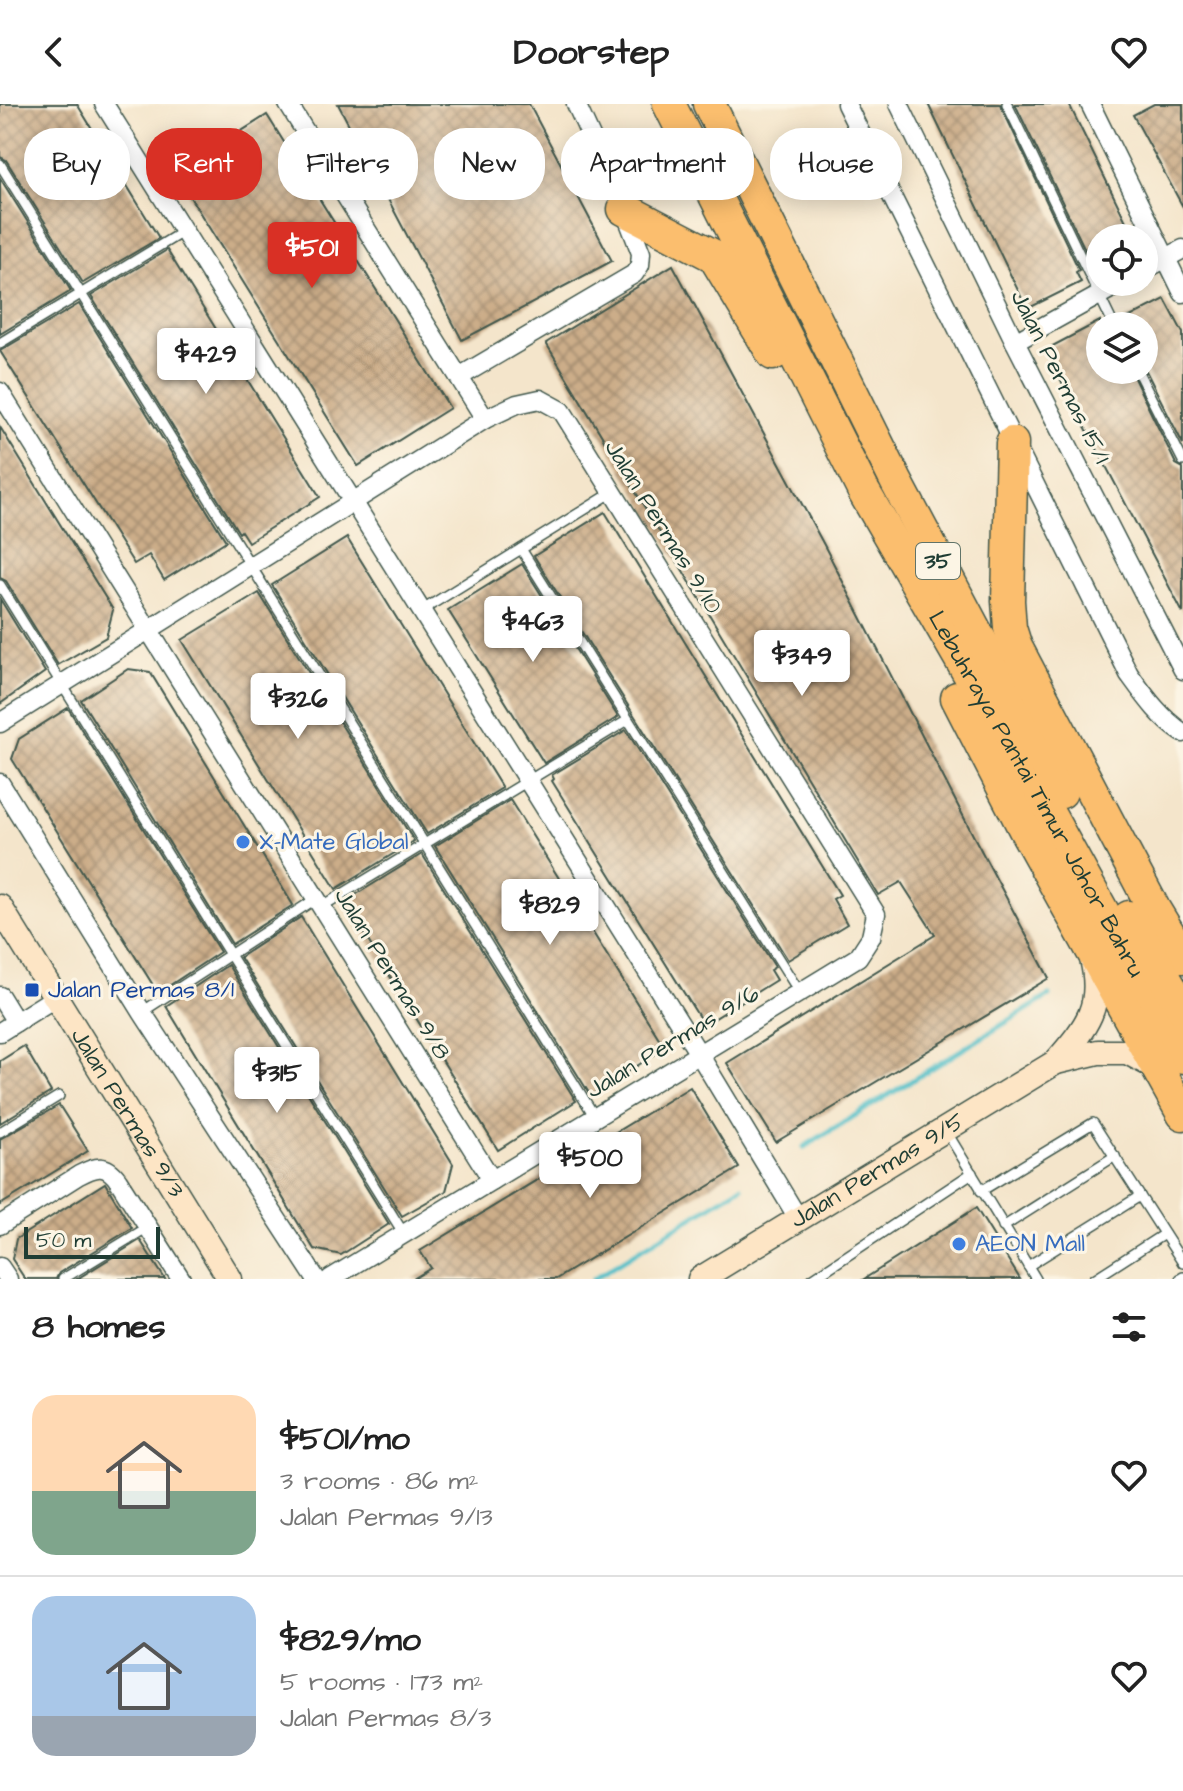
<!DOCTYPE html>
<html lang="en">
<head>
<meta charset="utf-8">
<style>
  :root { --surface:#fff; --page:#f6f6f6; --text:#222; --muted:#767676; --line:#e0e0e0; --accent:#d93025 }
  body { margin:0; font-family:"Architects Daughter",sans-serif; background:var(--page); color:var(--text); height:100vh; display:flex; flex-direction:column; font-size:30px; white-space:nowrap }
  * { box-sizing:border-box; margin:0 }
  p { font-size:26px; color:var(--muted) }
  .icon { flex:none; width:44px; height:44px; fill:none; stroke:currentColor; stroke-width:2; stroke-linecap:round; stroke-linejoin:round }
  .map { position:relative; height:1175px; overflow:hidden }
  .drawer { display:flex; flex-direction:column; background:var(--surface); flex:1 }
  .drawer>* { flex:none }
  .top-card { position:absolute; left:24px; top:24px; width:1136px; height:72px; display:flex; gap:16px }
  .buttons { position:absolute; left:1086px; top:120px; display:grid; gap:16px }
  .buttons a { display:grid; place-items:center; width:72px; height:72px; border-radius:50%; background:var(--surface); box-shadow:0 4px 20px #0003; font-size:40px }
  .scale { position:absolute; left:24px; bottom:20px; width:136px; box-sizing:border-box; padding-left:8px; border:4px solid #1f3d34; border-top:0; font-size:22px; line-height:28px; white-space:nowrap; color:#1f3d34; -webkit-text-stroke:6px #fcf5e5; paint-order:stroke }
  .price { position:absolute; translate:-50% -68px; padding:0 18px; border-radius:8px; background:#fff; color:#222; font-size:26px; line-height:52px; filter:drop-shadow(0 2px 4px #0008) }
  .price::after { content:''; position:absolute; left:50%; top:48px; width:24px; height:18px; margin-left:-12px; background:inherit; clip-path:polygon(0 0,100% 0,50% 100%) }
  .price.active { background:var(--accent); color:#fff }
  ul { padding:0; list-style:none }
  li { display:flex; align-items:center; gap:24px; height:200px; padding:0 32px }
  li+li { border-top:2px solid var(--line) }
  li span { display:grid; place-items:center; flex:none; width:224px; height:160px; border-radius:24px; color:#555 }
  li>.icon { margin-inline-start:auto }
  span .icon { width:96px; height:96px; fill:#fffc; stroke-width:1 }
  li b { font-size:34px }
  h2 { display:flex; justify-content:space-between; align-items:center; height:96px; padding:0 32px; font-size:34px }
  .tag { padding:0 28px; border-radius:32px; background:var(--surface); box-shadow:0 4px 20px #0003; font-size:28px; line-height:72px }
  .tag.active { background:var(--accent); color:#fff }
  header { display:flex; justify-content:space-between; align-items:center; height:104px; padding:0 32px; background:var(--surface); font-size:36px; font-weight:700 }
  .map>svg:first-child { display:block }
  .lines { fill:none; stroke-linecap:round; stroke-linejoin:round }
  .stream { stroke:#52c0c9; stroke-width:5 }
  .building { fill:url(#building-cross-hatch) }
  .lane-casing { stroke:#3f564b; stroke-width:12 }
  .street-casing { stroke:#3f564b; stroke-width:21 }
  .secondary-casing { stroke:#3f564b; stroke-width:27 }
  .highway-casing { stroke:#3f564b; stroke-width:35 }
  .lane { stroke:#fff; stroke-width:9 }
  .street { stroke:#fff; stroke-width:18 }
  .secondary { stroke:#fde5c5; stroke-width:24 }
  .highway { stroke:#fbbe6e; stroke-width:32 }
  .shop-dot { fill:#3f7fe0; stroke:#fcf5e5; stroke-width:3 }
  .transit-dot { fill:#1a4fb4; stroke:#fcf5e5; stroke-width:3 }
  .labels { text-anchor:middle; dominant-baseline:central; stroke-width:6; stroke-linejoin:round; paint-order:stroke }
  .shield { fill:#fcf5e5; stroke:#617469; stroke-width:2 }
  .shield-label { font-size:22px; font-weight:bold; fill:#1f3d34 }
  .street-label { font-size:24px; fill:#1f3d34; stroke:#fcf5e5 }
  .shop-label { font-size:24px; fill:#366cbe; stroke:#fcf5e5; text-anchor:start }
  .transit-label { font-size:24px; fill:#164399; stroke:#fcf5e5; text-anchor:start }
</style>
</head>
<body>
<header><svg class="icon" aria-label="back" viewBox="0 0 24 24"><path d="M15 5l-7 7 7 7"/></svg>Doorstep<svg class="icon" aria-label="heart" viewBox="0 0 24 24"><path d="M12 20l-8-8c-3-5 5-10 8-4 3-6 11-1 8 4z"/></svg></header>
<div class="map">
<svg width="1183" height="1175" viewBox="0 0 1183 1175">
  <defs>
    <pattern id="building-cross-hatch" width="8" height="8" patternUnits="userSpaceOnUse" patternTransform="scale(2)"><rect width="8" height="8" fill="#ccad89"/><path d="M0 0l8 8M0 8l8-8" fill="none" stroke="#a58e71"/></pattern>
  </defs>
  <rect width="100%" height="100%" fill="#fcf5e5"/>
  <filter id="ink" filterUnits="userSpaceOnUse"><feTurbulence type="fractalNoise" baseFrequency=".0125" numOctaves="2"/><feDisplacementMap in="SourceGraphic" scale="16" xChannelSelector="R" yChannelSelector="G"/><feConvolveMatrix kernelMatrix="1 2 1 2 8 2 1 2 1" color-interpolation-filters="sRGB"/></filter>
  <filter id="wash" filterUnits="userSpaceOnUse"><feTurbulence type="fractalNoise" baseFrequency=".006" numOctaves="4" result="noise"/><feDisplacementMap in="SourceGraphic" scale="32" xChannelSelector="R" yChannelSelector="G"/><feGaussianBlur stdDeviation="1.8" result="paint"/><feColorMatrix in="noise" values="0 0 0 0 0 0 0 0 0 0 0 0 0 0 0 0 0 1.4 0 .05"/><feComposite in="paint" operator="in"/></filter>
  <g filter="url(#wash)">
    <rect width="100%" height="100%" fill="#f4e5cb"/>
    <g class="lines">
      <g class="stream">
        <path d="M804,1043L1049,892"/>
        <path d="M593,1175L741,1083"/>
      </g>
    </g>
    <g id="blocks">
      <g class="building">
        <path d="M0,0H77L159,134L83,179L6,56L0,53Z"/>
        <path d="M338,0H529L612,157L462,236Z"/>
        <path d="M928,0H1000L1079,166L1076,168L1081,178L1027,205Z"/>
        <path d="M1015,0H1069L1134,134H1100V156L1092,160Z"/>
        <path d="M1154,0H1183V103L1133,11Z"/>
        <path d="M267,11L450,304L358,362L175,69Z"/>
        <path d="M0,74L71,187L0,230Z"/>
        <path d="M167,146L320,393L248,438L241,427L239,429L91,192Z"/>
        <path d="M673,161L824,441L974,733L1049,874L776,1038L727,959L935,831L901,778L878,791L546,239Z"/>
        <path d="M1165,195L1183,229V340L1144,263V222H1121L1120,218Z"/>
        <path d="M79,200L226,437L164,476L149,451L134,460L0,247Z"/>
        <path d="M1100,217V266H1130L1176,360L1183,364V509L1045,246Z"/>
        <path d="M0,323L113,506L106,533L58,561L6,477L0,474Z"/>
        <path d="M605,408L840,791L833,795L847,820L788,856L534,452Z"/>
        <path d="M347,434L502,684L427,730L272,481Z"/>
        <path d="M522,460L618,613L544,659L448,506Z"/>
        <path d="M259,489L414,737L336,785L182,536Z"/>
        <path d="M0,495L45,568L0,600Z"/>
        <path d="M128,565L150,568L293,801L232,840L81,596Z"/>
        <path d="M68,604L220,848L158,889L12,655L19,635Z"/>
        <path d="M626,626L775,863L770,866L776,876L704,921L552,677L554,675L552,671Z"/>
        <path d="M510,696L665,944L593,990L589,989L435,742Z"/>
        <path d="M422,750L576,997L498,1046L344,798Z"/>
        <path d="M301,813L453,1060L446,1087L402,1112L240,853Z"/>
        <path d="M228,861L389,1120L341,1151L314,1145L166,902Z"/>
        <path d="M24,942L51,988L0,1019V957Z"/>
        <path d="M690,983L739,1064L556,1175H413L431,1164L420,1147Z"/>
        <path d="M59,1001L88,1047L0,1101V1035Z"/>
        <path d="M105,1079L132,1124L59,1169L56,1175H25L12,1155L16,1135Z"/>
        <path d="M976,1104L1020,1175H864Z"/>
        <path d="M140,1136L165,1175H77Z"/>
      </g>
    </g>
  </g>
  <g filter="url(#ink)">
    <use href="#blocks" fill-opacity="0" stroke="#3f564b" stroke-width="2"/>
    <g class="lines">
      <defs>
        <g id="lane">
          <path d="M1007,0L1114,222"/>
          <path d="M0,60L595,1013"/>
          <path d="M0,239L184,127"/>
          <path d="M1137,266L1183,357"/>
          <path d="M521,445L800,889"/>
          <path d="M0,481L404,1130"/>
          <path d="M421,507L613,388"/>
          <path d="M321,803L628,616"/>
          <path d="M142,908L317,794"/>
          <path d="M946,1027L1036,1175"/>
          <path d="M0,1028L59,992"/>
          <path d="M981,1087L1093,1019L1183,1159"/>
          <path d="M1003,1123L1115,1052"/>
          <path d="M1028,1162L1140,1092"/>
          <path d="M63,1175L148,1123"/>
          <path d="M812,1175L972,1069"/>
          <path d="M1094,1175L1164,1130"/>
          <path d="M1180,1175L1183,1173"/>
        </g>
        <g id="street">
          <path d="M104,0L699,950L798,1114"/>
          <path d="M288,0L485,315"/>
          <path d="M846,0L1129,570C1145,592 1160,614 1183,629"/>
          <path d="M899,0L1015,238L1183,566"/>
          <path d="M1090,0L1183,189"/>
          <path d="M1144,166L1183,145"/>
          <path d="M1015,238L1123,178"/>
          <path d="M459,273L634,170L640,161L641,149L624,105L576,0"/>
          <path d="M0,288L492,1076"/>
          <path d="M0,619L485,315L517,300L540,295L562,307L876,810L871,833L858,853L330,1175"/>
          <path d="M0,679L142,908L316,1175"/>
          <path d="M0,892L16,918"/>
          <path d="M0,928L56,893"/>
          <path d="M0,1121L79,1071C96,1062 106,1059 118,1076L181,1175"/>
          <path d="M0,1163L8,1175"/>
        </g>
        <g id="secondary">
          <path id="s1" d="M0,803L230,1175"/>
          <path d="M1056,958L1098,948H1127L1155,963"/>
          <path id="s2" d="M700,1175L1056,958C1086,923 1104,903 1092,855"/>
        </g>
        <g id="highway">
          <path id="s3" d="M669,0L864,388L1024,665L1183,953"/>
          <path d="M709,0L897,379L1061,688"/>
          <path d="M624,105L714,152L773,250"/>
          <path d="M1012,339L1008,497L1010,524L1016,543L1154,805L1183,853"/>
          <path d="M957,594L1024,724L1183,1010"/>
          <path d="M1129,813L1183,905"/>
        </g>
      </defs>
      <use href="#lane" class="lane-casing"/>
      <use href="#street" class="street-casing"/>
      <use href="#secondary" class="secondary-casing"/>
      <use href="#highway" class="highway-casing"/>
      <use href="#lane" class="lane"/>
      <use href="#street" class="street"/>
      <use href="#secondary" class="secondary"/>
      <use href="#highway" class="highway"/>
    </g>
  </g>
  <g class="shop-dot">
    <circle cx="243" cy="738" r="8"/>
    <circle cx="959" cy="1140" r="8"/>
  </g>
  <rect class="transit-dot" x="24" y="878" width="16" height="16" rx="4"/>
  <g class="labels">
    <rect class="shield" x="916" y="439" width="44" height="36" rx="6"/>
    <g class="shield-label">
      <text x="938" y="457">35</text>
    </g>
    <g class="street-label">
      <text transform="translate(1060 273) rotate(63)">Jalan Permas 15/1</text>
      <text transform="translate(663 423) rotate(58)">Jalan Permas 9/10</text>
      <text stroke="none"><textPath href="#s3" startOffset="782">Lebuhraya Pantai Timur Johor Bahru</textPath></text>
      <text transform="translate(392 870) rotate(58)">Jalan Permas 9/8</text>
      <text transform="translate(673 938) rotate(-31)">Jalan Permas 9/6</text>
      <text stroke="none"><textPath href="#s1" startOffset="242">Jalan Permas 9/3</textPath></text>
      <text stroke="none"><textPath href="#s2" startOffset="208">Jalan Permas 9/5</textPath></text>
    </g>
    <g class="shop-label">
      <text x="259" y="738">X-Mate Global</text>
      <text x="975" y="1140">AEON Mall</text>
    </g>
    <g class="transit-label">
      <text x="48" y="886">Jalan Permas 8/1</text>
    </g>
  </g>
</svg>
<div class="buttons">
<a><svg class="icon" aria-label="locate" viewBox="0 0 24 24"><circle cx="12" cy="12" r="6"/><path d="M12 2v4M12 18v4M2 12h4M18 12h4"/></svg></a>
<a><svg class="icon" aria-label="layers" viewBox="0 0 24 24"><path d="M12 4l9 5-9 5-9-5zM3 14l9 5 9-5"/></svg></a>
</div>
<div class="scale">50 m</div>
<b class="price active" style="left:312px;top:186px">$501</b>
<b class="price" style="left:206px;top:292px">$429</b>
<b class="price" style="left:533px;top:560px">$463</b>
<b class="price" style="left:802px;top:594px">$349</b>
<b class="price" style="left:298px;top:637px">$326</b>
<b class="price" style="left:550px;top:843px">$829</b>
<b class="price" style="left:277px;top:1011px">$315</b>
<b class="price" style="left:590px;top:1096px">$500</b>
<div class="top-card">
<a class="tag">Buy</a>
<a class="tag active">Rent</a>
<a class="tag">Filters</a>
<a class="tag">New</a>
<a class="tag">Apartment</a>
<a class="tag">House</a>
</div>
</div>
<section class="drawer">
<h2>8 homes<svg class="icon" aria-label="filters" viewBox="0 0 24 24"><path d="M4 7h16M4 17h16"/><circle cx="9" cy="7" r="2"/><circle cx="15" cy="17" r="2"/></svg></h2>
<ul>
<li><span style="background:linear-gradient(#ffd9b3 60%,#7fa58c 0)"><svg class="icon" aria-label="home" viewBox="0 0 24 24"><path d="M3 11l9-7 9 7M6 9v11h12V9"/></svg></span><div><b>$501/mo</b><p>3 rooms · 86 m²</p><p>Jalan Permas 9/13</p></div><svg class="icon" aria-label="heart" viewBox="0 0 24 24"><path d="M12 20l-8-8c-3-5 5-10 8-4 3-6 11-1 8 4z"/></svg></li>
<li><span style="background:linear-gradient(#a9c7e8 75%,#9aa5b1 0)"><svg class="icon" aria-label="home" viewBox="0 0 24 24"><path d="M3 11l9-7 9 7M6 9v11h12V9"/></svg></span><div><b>$829/mo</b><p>5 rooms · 173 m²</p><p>Jalan Permas 8/3</p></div><svg class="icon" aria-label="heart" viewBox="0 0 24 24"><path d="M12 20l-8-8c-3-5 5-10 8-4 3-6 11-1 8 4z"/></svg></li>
</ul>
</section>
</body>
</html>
